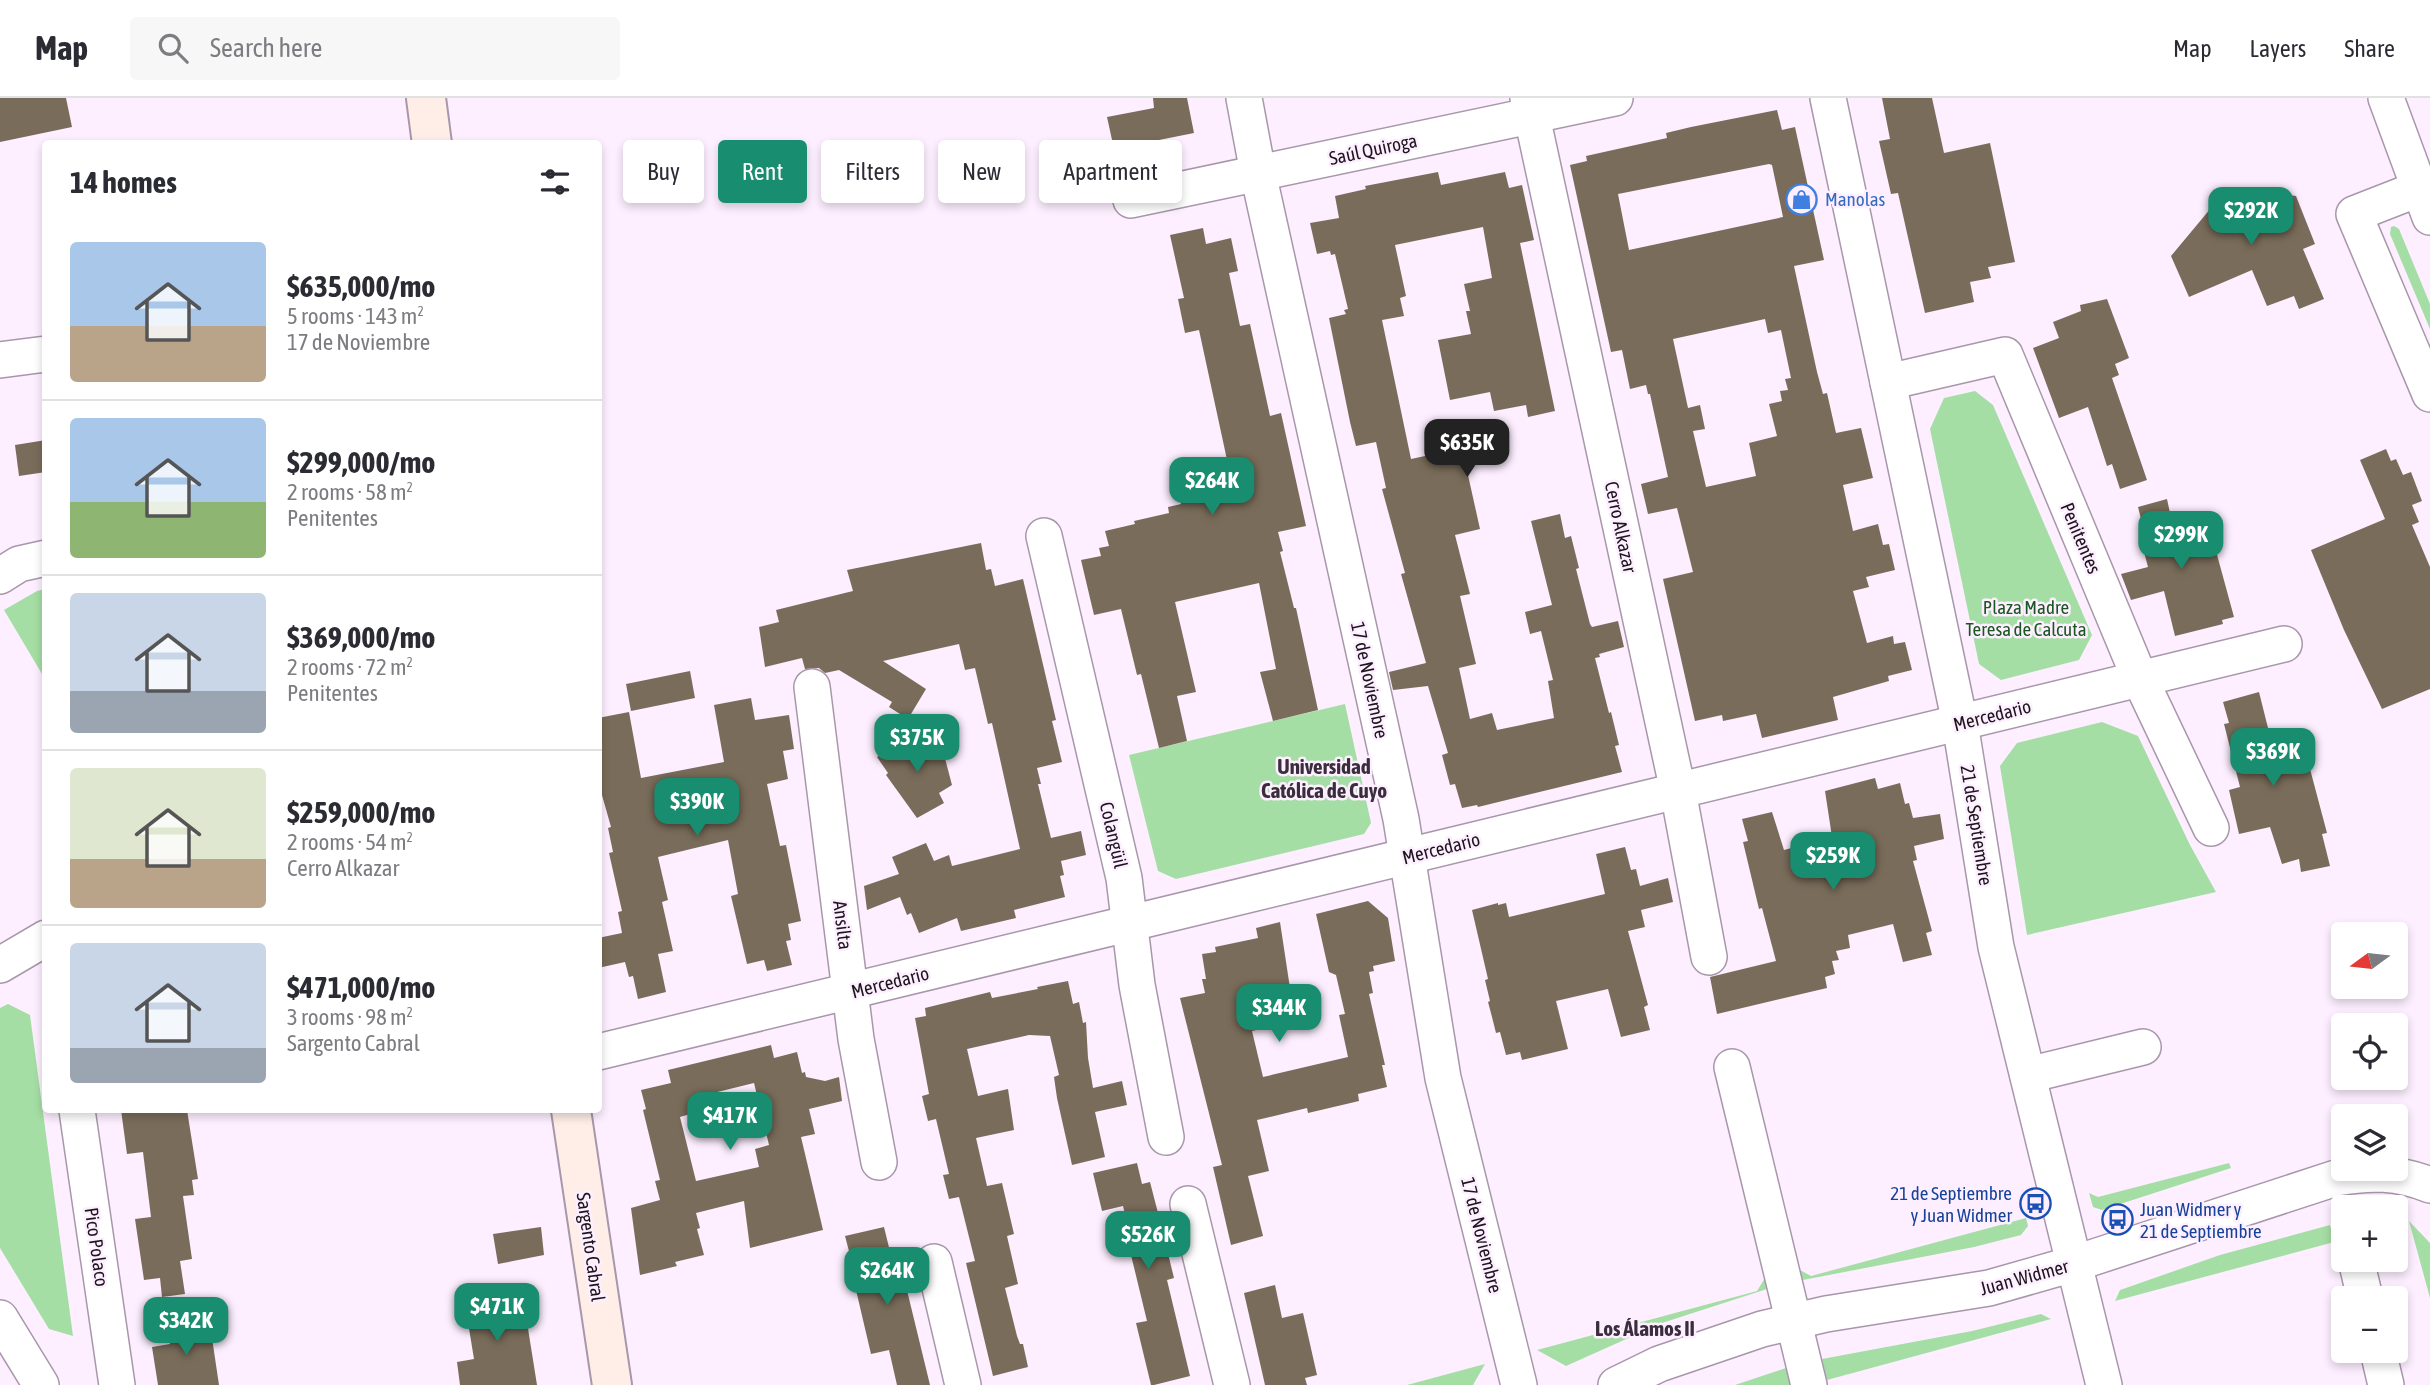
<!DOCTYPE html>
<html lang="en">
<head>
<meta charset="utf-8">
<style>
  :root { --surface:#fff; --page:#f7f7f7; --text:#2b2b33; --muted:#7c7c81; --line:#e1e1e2; --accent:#198d6f }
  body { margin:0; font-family:"Asap Condensed",sans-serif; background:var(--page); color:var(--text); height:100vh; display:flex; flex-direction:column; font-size:26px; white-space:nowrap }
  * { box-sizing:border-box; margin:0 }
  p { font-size:23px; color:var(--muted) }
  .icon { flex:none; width:38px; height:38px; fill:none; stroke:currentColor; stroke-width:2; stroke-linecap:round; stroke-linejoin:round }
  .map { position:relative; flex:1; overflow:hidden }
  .sheet { position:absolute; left:42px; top:42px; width:560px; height:973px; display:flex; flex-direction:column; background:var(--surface); border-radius:7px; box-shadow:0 4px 10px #0003 }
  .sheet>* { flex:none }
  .hud { position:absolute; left:623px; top:42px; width:665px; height:63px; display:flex; gap:14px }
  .needle { width:46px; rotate:255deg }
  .controls { position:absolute; left:2331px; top:824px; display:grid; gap:14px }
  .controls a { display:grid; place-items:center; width:77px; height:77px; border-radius:7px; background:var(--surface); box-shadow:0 4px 10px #0003; font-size:35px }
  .price { position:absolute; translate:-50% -60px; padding:0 16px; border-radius:14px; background:var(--accent); color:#fff; font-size:23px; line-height:46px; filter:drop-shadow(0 2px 4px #0008) }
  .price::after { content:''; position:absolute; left:50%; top:42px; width:21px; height:16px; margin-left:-10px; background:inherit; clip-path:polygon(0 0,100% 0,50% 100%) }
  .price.current { background:#222; color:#fff }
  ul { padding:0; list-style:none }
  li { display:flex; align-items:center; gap:21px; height:175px; padding:0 28px }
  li+li { border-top:2px solid var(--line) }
  li span { display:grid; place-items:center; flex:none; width:196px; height:140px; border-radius:7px; color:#555 }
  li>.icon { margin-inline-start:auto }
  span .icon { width:84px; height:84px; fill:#fffc; stroke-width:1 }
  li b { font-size:30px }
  h2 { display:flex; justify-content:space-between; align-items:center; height:84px; padding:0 28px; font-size:30px }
  .pill { padding:0 24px; border-radius:7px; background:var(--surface); box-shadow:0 4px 10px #0003; font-size:24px; line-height:63px }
  .pill.current { background:var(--accent); color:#fff }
  header { display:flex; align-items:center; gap:42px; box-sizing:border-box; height:98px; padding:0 35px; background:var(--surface); border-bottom:2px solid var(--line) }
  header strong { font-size:33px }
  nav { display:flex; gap:38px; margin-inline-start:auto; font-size:24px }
  .search { width:490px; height:63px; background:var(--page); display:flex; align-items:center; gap:18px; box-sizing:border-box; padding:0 24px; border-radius:7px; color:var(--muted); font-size:26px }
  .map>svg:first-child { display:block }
  .green { fill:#a5dea5 }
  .building { fill:#7a6c5a; fill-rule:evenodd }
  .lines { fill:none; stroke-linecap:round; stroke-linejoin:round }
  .street-casing { stroke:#a897aa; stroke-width:38 }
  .secondary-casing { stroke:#a897aa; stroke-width:42 }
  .street { stroke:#fff; stroke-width:35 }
  .secondary { stroke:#feeee7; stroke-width:38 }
  .labels { text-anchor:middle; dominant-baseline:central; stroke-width:5; stroke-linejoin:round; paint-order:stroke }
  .street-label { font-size:19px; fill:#1c161c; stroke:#fdefff }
  .shop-label { font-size:19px; fill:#366cbe; stroke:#fdefff; text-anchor:start }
  .park-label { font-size:19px; fill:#1a5620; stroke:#fdefff }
  .transit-label { font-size:19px; fill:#164399; stroke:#fdefff; text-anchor:end }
  .neighbourhood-label { font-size:21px; font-weight:bold; fill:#3a2d3c; stroke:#fdefff }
</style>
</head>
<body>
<header>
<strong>Map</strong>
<div class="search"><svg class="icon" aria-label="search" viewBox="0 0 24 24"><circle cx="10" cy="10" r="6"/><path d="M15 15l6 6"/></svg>Search here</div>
<nav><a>Map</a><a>Layers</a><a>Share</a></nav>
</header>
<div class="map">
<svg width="2430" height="1287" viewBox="0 0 2430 1287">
  <rect width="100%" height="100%" fill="#fdefff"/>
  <g class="green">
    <path d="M2394,128L2399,131L2430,206V231L2390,136L2391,129Z"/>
    <path d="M1975,293L1993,307L2092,537L2079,562L2001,582L1979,566L1930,331L1944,300Z"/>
    <path d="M45,491H46L45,581L4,512L37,493Z"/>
    <path d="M1345,606L1371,725L1364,736L1176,781L1158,773L1129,657Z"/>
    <path d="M2102,624L2138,638L2190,747L2216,794L2027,837L2000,668L2017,645Z"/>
    <path d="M8,906L30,917L73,1238L49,1231L0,1150V910Z"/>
    <path d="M2229,1065L2231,1070L2102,1112L2093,1109L2089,1095L2098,1099Z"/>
    <path d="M2026,1120L2028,1128L2021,1137L1974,1149L1803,1182L1800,1172L1811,1178Z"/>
    <path d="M2409,1123L2430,1145V1200Z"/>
    <path d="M2330,1127L2334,1144L2115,1203L2120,1192L2220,1157Z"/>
    <path d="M1765,1180L1767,1191L1662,1225L1566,1268L1537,1252L1757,1193Z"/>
    <path d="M2041,1216L2051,1221L1827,1282L1822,1261L1972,1233Z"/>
    <path d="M1485,1266L1473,1287H1407Z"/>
    <path d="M1786,1270L1791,1287H1735Z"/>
  </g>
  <g class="building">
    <path d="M0,0H66L72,29L0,44Z"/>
    <path d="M1153,0H1187L1194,35L1114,51L1107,19L1154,10Z"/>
    <path d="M1882,0H1932L1944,55L1990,45L2015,164L1988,169L1991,180L1970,184L1974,204L1925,215L1898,95L1891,96L1879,43L1890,41Z"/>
    <path d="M1777,12L1782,32L1795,29L1824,162L1794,168L1817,274L1823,296L1827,295L1836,335L1861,330L1873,380L1843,387L1853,433L1878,426L1883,447L1889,446L1895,472L1866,479L1869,489L1853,493L1867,545L1893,538L1894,546L1905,544L1912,572L1888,578L1889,583L1833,599L1838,622L1762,640L1756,616L1723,623L1722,617L1695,623L1663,481L1693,474L1677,410L1648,416L1641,386L1668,379L1650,296H1648L1646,287L1630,291L1622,252L1611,254L1570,67L1587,63L1586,58L1667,40L1666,35L1691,29ZM1769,66L1772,67L1783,119L1629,152L1618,96ZM1765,221L1768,235L1781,232L1791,280L1785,281L1788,292L1780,293L1782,303L1769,306L1777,338L1749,345L1756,378L1706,389L1693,333L1705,331L1700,307L1688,310L1673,241Z"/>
    <path d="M1438,74L1441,87L1505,74L1509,90L1522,87L1534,142L1520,145L1555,313L1528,319L1526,307L1494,313L1490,294L1450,302L1438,242L1471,236L1466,213H1470L1464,186L1492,180L1483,129L1395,147L1406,198L1400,200L1404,218L1382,222L1411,361L1462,350L1480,431L1455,437L1470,496L1460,498L1476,566L1459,570L1470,621L1492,615L1497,632L1554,620L1548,583L1553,582L1541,533L1530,536L1525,514L1552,507L1531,423L1560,416L1565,440L1571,438L1579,470L1576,471L1590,526L1592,529L1618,523L1624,549L1599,556L1600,559L1595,560L1609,615L1611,614L1619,647L1615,648L1622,674L1478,709L1477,707L1462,710L1455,686L1450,687L1442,657L1448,655L1428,588L1393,592L1389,574L1426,565L1401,476L1405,475L1382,391L1386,390L1376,344L1356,348L1350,324L1329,220L1346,216L1344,212L1348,211L1335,156L1331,157L1330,153L1317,156L1310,125L1339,120L1335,98L1366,91L1365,88Z"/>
    <path d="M2236,90L2296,98L2315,146L2303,151L2324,201L2299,211L2294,198L2267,208L2252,172L2189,199L2171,158L2226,92Z"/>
    <path d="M1203,130L1206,146L1231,140L1238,173L1229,175L1240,228L1250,226L1270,318L1281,315L1306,428L1278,434L1283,453L1280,454L1294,510H1296L1318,612L1273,623L1260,574L1276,571L1259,485L1175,504L1196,594L1177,598L1187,643L1159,650L1141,576L1137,577L1121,511L1094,517L1081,462L1101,458L1099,450L1109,448L1105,433L1135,426L1134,423L1169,415L1168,409L1181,406L1179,397L1232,385L1199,232L1185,235L1178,201L1184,200L1170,137Z"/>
    <path d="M2107,201L2129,260L2115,266L2119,277L2112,280L2147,382L2120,391L2112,366L2107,368L2088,309L2059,320L2033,250L2059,240L2053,224L2081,213L2080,207Z"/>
    <path d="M46,342V374L19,378L15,347Z"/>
    <path d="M2386,351L2391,363L2396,361L2403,377L2411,374L2422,403L2412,407L2419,424L2412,427L2430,469V591L2382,611L2344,532L2311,452L2385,421L2360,362Z"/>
    <path d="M2167,401L2173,429L2207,420L2234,519L2222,522L2223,526L2175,538L2164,493L2131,502L2121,476L2148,469L2139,435L2144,433L2138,409Z"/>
    <path d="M981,445L986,472L991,471L995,488L1023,481L1056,622L1052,623L1062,664L1037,670L1041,686H1038L1051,740L1081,733L1086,757L1061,763L1064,777L1060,778L1065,799L1014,812L1016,820L961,833L957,820L919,835L911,815L907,817L900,799L867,812L864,788L899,776L892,759L926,745L934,763L949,757L952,768L1020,751L992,625L988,626L975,570L965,572L959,546L883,563L926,591L908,621L889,609L892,604L839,572L825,575L819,570L805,571L802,560L765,569L759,529L779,524L776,512L853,493L847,472Z"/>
    <path d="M690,573L695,600L631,613L626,586Z"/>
    <path d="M2259,594L2270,638L2286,648L2293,675L2310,671L2327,735L2322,736L2330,768L2301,774L2299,761L2282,766L2270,729L2239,736L2229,692L2240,689L2224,626L2229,625L2223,604Z"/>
    <path d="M751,600L755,622L789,617L794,651L783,653L788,681L767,686L780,748L786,747L801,823L788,826L791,842L786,843L792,867L767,873L764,862L747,866L731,798L738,796L728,742L658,759L668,802L662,804L673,853L658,856L666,894L638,901L633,878L629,879L625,864L598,870V840L622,835L618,814L622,813L609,755L613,754L608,730L611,729L598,683V620L629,614L641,680L724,664L714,607Z"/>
    <path d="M913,634L931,660L942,649L952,687L939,695L944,705L917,720L886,677L888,675L877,659Z"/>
    <path d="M1875,680L1878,691L1900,685L1905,706L1909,705L1913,720L1940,716L1944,741L1914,748L1917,762L1913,763L1932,833L1926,835L1932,857L1903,864L1893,826L1848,837L1850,850L1836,853L1839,862L1832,863L1835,876L1825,879L1827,890L1717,916L1710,879L1776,863L1762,810L1759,811L1743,744L1748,743L1742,721L1772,714L1784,752L1832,739L1825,693Z"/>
    <path d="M1625,749L1631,772L1636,771L1640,788L1668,780L1673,804L1641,812L1645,829L1628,833L1648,907L1644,909L1650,932L1621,939L1608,891L1556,903L1568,951L1522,962L1520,954L1506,957L1500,934L1496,935L1492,919L1488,904L1490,903L1485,882L1488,881L1472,812L1498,805V807L1506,805L1509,819L1605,796L1596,756Z"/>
    <path d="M1368,803L1388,820L1395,863L1373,868L1374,873L1369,874L1373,895L1369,896L1385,967H1382L1387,989L1358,996L1359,1003L1308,1015L1307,1010L1257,1022L1269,1073L1248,1078L1263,1138L1231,1147L1213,1069L1222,1067L1180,900L1205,895L1202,881H1206L1202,856L1216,854L1215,849L1258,840L1256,830L1280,824L1295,923L1252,933L1263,979L1348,959L1339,917L1345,916L1336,877L1329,874L1316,816Z"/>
    <path d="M1068,883L1073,906L1079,904L1083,925L1086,924L1088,960L1093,990L1122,983L1127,1007L1095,1014L1105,1059L1072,1067L1057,1000L1054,979L1059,977L1050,938L1029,937L967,951L978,998L1008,991L1014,1032L976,1040L987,1088L1002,1085L1014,1136L1007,1138L1018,1186L1005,1190L1017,1238L1020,1246H1023L1028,1269L993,1278L966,1165L975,1163L959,1099L949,1101L943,1077L949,1076L936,1021L928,1023L922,998L929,996L915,920L926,918L925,910L990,894L992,900L1038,891L1037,889Z"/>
    <path d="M771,947L774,960L797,954L802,975L805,974L806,979L825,983L839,979L842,1003L809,1011L815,1036L801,1039L823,1132L750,1150L744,1103L696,1115L700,1130L697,1131L704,1157L675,1164L677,1168L640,1177L631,1110L660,1102L655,1083L660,1082L643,1012L646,1011L641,992L671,985L668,972ZM754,985L769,1047L755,1051L759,1069L696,1083L680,1019L697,1014L693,1000Z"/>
    <path d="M121,1012H187L198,1081L192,1082L194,1097L183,1098L192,1161L180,1163L185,1196L162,1199L160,1180L144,1182L135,1121L151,1119L143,1054L127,1056Z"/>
    <path d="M1137,1065L1142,1086L1150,1084L1158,1115L1174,1180L1167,1182L1190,1278L1154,1287H1151L1136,1225L1147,1223L1131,1157L1135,1156L1123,1108L1102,1113L1093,1075Z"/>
    <path d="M541,1129L544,1157L498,1166L493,1136Z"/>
    <path d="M884,1129L897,1182L904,1180L930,1287H897L889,1252L871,1256L856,1192L859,1191L845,1138Z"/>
    <path d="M1275,1187L1282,1220L1303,1215L1317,1277L1305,1280L1307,1287H1265L1244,1195Z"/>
    <path d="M513,1192L517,1219L526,1218L537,1287H460L457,1264L474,1261L464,1200Z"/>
    <path d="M203,1221L205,1241L212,1240L219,1287H158L152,1249L170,1246L167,1226Z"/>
  </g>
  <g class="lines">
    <defs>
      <g id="street">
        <path d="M1244,0L1258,75L1401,721L1443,980L1519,1287"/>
        <path d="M1528,0L1678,693L1709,859"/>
        <path d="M1828,0L1960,625L1996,849L2104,1287"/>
        <path d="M2386,0L2430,119"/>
        <path d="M2418,91L2354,116L2430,296"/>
        <path d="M1131,102L1615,0"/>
        <path d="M0,262L46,256"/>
        <path d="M1888,284L2005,257L2140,581L2211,730"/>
        <path d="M1044,438L1124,780L1137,887L1166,1039"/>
        <path d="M0,478L19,466L46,460"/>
        <path d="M812,589L856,941L879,1064"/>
        <path d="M0,867L46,840"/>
        <path d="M598,954L2284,546"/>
        <path d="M1732,969L1809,1287"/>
        <path d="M2028,977L2143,949"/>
        <path d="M77,1012L117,1287"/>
        <path d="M1188,1106L1232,1287"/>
        <path d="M2356,1162L2365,1200"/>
        <path d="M934,1164L963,1287"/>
        <path d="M0,1220L41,1287"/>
        <path d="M2378,1253L2386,1287"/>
        <path d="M1616,1287L1659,1266L1762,1231L1826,1216L1989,1190L2073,1166L2336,1080C2370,1074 2398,1074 2430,1087"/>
      </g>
      <g id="secondary">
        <path d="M426,0L432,46"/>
        <path d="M571,1012L612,1287"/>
      </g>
    </defs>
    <use href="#street" class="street-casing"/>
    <use href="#secondary" class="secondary-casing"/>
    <use href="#street" class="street"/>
    <use href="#secondary" class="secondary"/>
  </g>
  <defs>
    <symbol id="shop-ring" viewBox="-11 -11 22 22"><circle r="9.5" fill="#fdefff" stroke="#3f7fe0" stroke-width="1.5"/><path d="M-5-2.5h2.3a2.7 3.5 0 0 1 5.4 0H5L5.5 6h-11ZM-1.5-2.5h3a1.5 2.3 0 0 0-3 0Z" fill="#3f7fe0"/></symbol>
    <symbol id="bus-ring" viewBox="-11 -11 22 22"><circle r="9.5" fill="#fdefff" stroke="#1a4fb4" stroke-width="1.5"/><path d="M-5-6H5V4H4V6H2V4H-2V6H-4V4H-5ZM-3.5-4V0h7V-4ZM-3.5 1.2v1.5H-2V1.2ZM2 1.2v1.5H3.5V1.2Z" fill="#1a4fb4"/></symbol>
  </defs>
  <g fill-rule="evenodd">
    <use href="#shop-ring" x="1784" y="84" width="35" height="35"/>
    <use href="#bus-ring" x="2018" y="1088" width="35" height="35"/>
    <use href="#bus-ring" x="2100" y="1104" width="35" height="35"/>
  </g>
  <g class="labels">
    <g class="street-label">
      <text transform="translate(1373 51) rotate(-12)">Saúl Quiroga</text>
      <text transform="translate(1621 429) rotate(78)">Cerro Alkazar</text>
      <text transform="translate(2081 440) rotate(67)">Penitentes</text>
      <text transform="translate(1370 582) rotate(78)">17 de Noviembre</text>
      <text transform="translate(1992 617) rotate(-14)">Mercedario</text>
      <text transform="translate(1977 727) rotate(81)">21 de Septiembre</text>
      <text transform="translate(1114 737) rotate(77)">Colangüil</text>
      <text transform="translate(1441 750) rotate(-14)">Mercedario</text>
      <text transform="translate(843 827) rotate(83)">Ansilta</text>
      <text transform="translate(890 884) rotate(-14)">Mercedario</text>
      <text transform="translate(1482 1137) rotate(76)">17 de Noviembre</text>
      <text transform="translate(97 1149) rotate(82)">Pico Polaco</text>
      <text transform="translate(591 1149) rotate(82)">Sargento Cabral</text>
      <text transform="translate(2024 1179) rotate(-15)">Juan Widmer</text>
    </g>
    <g class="shop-label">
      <text x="1825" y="101">Manolas</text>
    </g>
    <g class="park-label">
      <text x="2026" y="509">Plaza Madre<tspan x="2026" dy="22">Teresa de Calcuta</tspan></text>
    </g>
    <g class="transit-label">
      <text x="2012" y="1095">21 de Septiembre<tspan x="2012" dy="22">y Juan Widmer</tspan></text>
      <text x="2140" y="1111" text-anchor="start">Juan Widmer y<tspan x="2140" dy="22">21 de Septiembre</tspan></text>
    </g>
    <g class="neighbourhood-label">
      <text x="1324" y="668">Universidad<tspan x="1324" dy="24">Católica de Cuyo</tspan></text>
      <text x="1645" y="1230">Los Álamos II</text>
    </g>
  </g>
</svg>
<div class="controls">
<a><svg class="needle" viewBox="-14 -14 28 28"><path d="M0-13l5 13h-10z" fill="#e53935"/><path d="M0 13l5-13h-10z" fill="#7c7c81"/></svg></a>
<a><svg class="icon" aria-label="locate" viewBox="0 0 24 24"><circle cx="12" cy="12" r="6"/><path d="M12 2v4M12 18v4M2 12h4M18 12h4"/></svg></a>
<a><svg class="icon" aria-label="layers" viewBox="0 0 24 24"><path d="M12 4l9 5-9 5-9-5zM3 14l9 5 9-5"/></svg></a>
<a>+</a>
<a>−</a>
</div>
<b class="price" style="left:2251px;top:149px">$292K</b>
<b class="price current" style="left:1467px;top:381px">$635K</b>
<b class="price" style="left:1212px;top:419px">$264K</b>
<b class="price" style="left:2181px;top:473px">$299K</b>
<b class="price" style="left:917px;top:676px">$375K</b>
<b class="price" style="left:2273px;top:690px">$369K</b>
<b class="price" style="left:697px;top:740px">$390K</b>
<b class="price" style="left:1833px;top:794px">$259K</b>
<b class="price" style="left:1279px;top:946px">$344K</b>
<b class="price" style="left:730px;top:1054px">$417K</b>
<b class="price" style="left:1148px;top:1173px">$526K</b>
<b class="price" style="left:887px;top:1209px">$264K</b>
<b class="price" style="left:497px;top:1245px">$471K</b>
<b class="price" style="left:186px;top:1259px">$342K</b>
<div class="hud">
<a class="pill">Buy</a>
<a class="pill current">Rent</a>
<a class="pill">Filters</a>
<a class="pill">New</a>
<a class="pill">Apartment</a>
</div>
<section class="sheet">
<h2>14 homes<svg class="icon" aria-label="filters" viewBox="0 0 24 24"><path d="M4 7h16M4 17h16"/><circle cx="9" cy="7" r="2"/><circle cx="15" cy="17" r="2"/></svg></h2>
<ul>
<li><span style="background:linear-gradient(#a9c7e8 60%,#b9a48a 0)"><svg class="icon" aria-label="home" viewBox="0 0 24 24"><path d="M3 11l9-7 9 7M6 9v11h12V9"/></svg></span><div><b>$635,000/mo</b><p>5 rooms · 143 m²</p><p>17 de Noviembre</p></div></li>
<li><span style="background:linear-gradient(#a9c7e8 60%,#8fb573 0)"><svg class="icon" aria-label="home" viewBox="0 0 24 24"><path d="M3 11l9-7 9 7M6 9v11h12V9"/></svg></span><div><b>$299,000/mo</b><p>2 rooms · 58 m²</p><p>Penitentes</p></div></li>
<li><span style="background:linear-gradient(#c9d6e8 70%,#9aa5b1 0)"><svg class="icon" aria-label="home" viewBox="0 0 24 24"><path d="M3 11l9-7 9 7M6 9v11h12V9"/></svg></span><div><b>$369,000/mo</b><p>2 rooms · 72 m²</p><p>Penitentes</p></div></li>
<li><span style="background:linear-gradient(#dfe7d0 65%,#b9a48a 0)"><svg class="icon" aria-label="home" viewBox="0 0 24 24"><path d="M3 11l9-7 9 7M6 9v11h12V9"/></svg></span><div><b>$259,000/mo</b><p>2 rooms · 54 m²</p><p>Cerro Alkazar</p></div></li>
<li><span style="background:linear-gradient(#c9d6e8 75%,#9aa5b1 0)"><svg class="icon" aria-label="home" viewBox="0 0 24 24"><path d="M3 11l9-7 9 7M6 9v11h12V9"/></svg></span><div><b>$471,000/mo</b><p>3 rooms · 98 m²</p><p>Sargento Cabral</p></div></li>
</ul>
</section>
</div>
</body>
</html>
